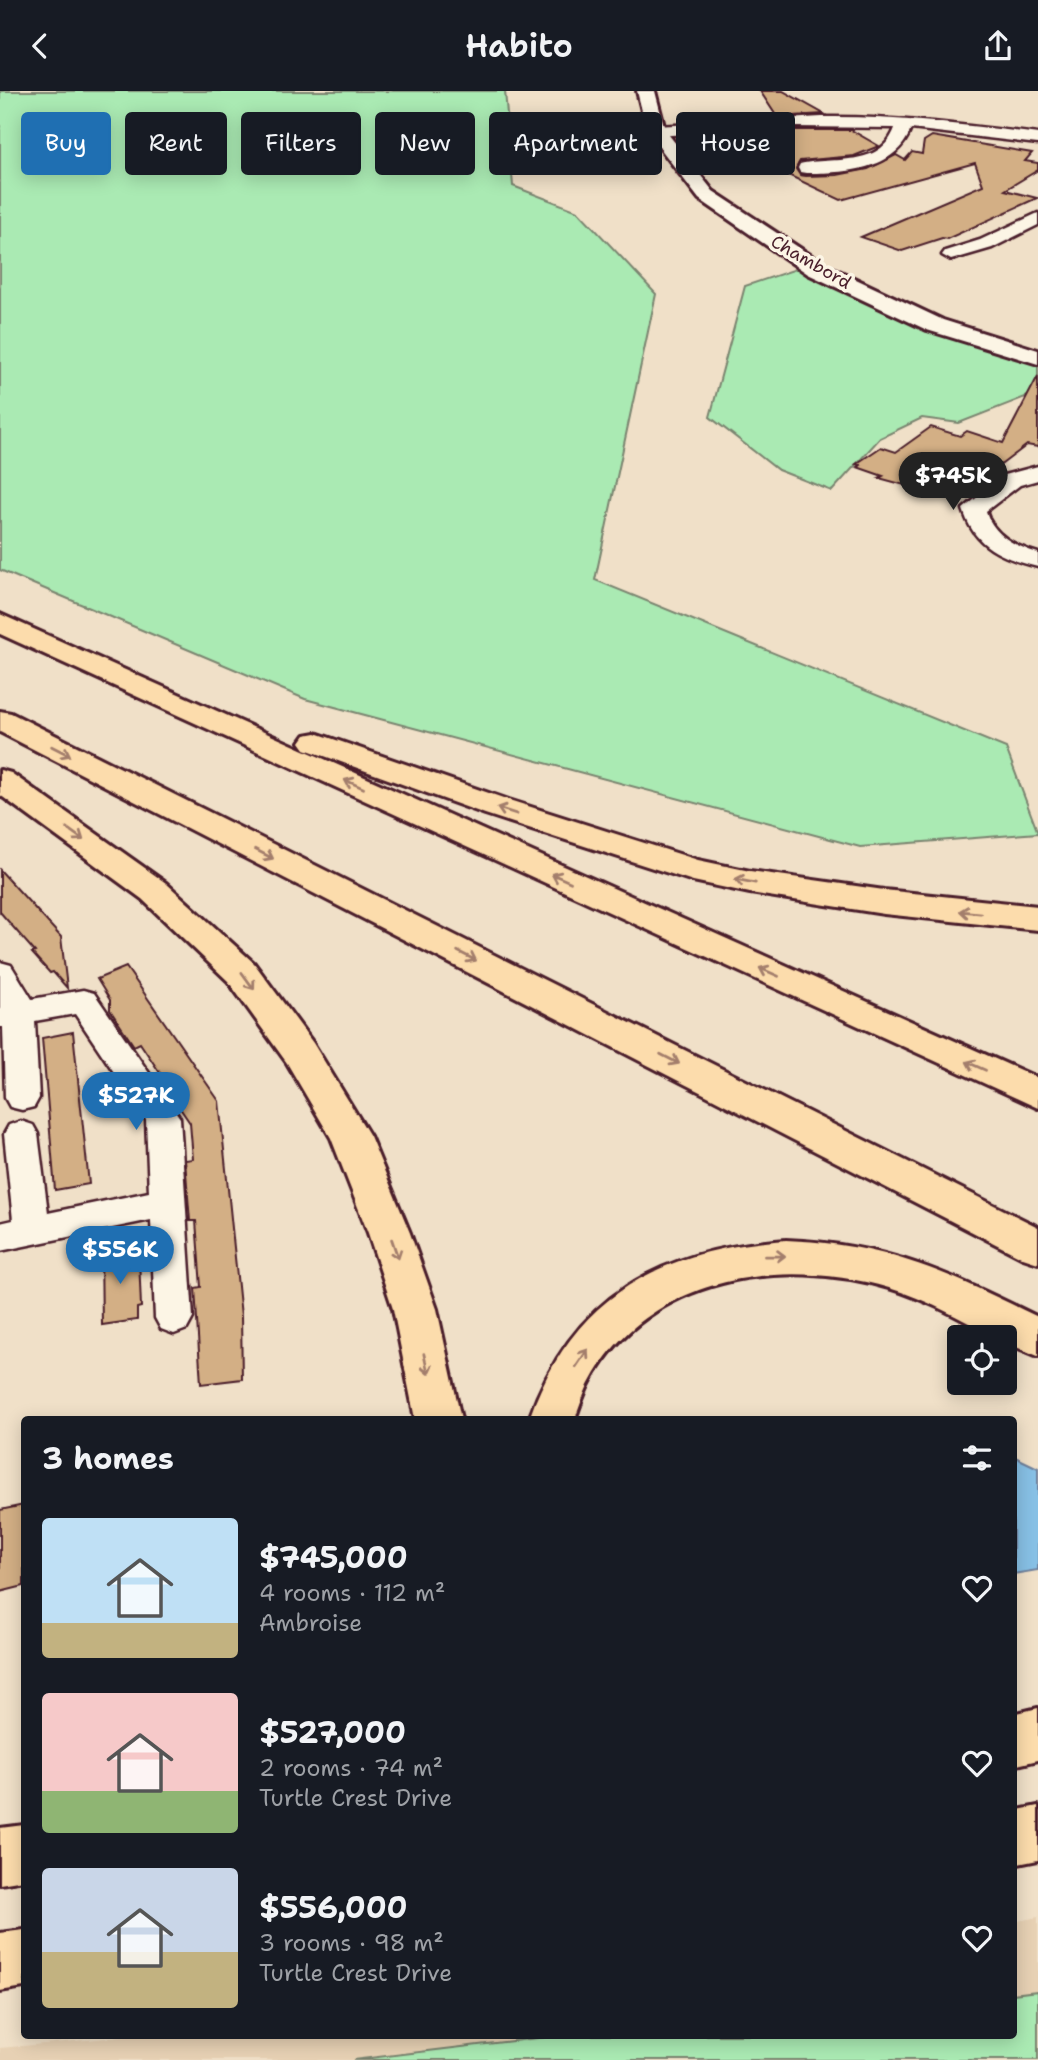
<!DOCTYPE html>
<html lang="en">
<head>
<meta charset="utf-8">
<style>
  :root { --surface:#171b24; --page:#242831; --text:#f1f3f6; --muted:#9ea1a6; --accent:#1f6fb2 }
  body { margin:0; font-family:"Shantell Sans",sans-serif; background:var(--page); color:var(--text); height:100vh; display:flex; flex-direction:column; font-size:26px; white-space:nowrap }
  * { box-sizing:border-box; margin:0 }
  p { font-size:23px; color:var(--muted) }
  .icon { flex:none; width:38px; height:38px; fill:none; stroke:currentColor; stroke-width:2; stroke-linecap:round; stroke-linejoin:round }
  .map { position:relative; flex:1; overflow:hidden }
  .drawer { position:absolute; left:21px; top:1325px; width:996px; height:623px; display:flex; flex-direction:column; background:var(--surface); border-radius:7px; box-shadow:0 4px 18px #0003 }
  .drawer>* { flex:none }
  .guide { position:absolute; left:21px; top:21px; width:998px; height:63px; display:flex; gap:14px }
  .tools { position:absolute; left:947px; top:1234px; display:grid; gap:14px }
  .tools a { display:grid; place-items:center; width:70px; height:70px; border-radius:7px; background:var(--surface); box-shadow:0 4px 18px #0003; font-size:35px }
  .price { position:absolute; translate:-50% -60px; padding:0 16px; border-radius:24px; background:var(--accent); color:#fff; font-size:23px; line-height:46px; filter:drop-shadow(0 2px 4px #0008) }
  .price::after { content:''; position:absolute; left:50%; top:42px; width:21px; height:16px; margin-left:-10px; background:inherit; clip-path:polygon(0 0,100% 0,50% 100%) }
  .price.on { background:#222; color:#fff }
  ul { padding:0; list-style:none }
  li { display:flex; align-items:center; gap:21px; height:175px; padding:0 21px }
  li span { display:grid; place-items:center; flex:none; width:196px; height:140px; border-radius:7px; color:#555 }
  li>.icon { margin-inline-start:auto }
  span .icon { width:84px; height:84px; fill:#fffc; stroke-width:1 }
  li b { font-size:30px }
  h2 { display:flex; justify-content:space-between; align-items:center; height:84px; padding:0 21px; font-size:30px }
  .chip { padding:0 24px; border-radius:7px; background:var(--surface); box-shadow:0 4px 18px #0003; font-size:24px; line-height:63px }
  .chip.on { background:var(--accent); color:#fff }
  header { display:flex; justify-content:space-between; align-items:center; height:91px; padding:0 21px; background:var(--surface); font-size:32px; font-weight:600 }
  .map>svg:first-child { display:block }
  .built { fill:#e7d1b4 }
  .green { fill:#aaeab3; stroke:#7a846f; stroke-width:2 }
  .water { fill:#87c0e5; stroke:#6f809b; stroke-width:2 }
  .building { fill:#d3af85; stroke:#4a1f2b; stroke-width:2 }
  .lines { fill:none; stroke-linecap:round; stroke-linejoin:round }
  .minor-casing { stroke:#4a1f2b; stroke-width:5 }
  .tertiary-casing { stroke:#4a1f2b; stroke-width:6 }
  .primary-casing { stroke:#4a1f2b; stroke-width:6 }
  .motorway-casing { stroke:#4a1f2b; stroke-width:6 }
  .minor { fill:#fcf5e5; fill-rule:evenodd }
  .tertiary { fill:#fcf5e5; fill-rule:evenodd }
  .primary { fill:#fcdcac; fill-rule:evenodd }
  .motorway { fill:#fcdcac; fill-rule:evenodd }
  .oneway { stroke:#a37e6c }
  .labels { text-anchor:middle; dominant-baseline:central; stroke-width:7; stroke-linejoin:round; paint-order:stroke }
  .far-street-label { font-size:18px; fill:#4a1f2b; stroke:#fcf5e5 }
</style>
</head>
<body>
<header><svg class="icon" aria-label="back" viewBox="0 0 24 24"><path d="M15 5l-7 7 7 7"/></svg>Habito<svg class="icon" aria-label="share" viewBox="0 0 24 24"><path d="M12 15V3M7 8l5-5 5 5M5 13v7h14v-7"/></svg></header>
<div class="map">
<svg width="1038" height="1969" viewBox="0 0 1038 1969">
  <rect width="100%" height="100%" fill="#f0e0c8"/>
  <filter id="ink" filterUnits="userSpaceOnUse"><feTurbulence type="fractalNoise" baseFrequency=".0143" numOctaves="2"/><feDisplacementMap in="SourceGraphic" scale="14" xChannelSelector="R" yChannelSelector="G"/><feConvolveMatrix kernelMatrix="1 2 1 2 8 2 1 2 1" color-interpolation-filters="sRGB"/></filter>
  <g filter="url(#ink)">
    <path class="built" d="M1038,1826V1969H0V1957L142,1944H1013V1831Z"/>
    <g class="green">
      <path d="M0,0H505L513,95L578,120L656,203L595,489L1006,657L1038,742L860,756L305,608L0,479Z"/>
      <path d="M802,176L1038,272V301L959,332L922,327L880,347L832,400L778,379L710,326L745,195Z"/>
      <path d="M1038,1900V1969H353L563,1944H1013V1903Z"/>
    </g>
    <path class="water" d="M1013,1365L1038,1377V1479L1013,1483Z"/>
    <g class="building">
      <path d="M760,0H783L824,23L777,26Z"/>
      <path d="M785,39H851L879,55L854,65L800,70L796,78L800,84L806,85L837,84L868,78L896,64L905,69L912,61L922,63L924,50L932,45L1032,62L1025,70L1038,72V79L1005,99L1037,107L947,148L942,147L902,160L861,146L983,94L975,72L841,109L733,58L790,46Z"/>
      <path d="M1038,285V356L1027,354L956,408L879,387L883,385L857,376L860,374L856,373L881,356L896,361L931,336L960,345L967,340L1003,352Z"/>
      <path d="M0,779L61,846L67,897L53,881L50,882L32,862L35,861L0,821Z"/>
      <path d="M126,876L219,1010L241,1225L242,1288L201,1293L195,1197L201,1196L196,1130H190L185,1069L193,1068L190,1032L169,1001L172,1000L140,952L134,955L110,919V909L97,888Z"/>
      <path d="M73,941L89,1093L55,1099L42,947Z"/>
      <path d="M134,1156V1167L139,1166L141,1216L137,1217V1229L102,1234L101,1160Z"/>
      <path d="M24,1414V1495L0,1501V1419Z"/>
    </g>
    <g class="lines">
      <defs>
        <g id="minor">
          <path d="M822,26C895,25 966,34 1038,43V53L911,38C896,80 844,82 806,82L800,81L798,77L800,73C833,65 880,78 895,37L795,36L656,45L648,40L656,35Z"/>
          <path d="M1038,122V134L992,157L951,169L942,164L945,160L980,149Z"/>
          <path d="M1038,375V389L1020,394L986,420C993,444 1015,455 1038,462V476C1002,467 974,456 963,418L1004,384Z"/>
          <path d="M0,871L11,874L32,908L83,899L94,902L180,1027L193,1227L187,1238L174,1243L161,1238L155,1227L151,1129L0,1160V1132L13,1129L4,1043L9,1034L21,1030L33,1034L38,1043L48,1122L149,1101L146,1029L75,923L35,930L39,1007L34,1016L22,1019L10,1016L5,1007L3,936H0Z"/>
        </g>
        <path id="tertiary" d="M637,0H655L665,39L713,100L824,173L943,229L1038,259V273L927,239L808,183L699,108L647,40Z"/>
        <g id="primary">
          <path d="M1038,1617V1669L1013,1675V1623Z"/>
          <path d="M1038,1715V1769L1013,1774V1720Z"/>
          <path d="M24,1734V1789L0,1793V1737Z"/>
          <path d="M24,1839V1896L0,1900V1842Z"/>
        </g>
        <g id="motorway">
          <path d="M0,523L1038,987V1017L0,543Z"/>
          <path d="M0,620L11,622L1038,1136V1172L1023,1167L0,641Z"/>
          <path d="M316,642L509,709L698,769L750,780L884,799L1038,815V839L884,823L750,802L693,790L485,723L305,658L300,651L305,644Z"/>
          <path d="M0,679L11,682L166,792L254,872L313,952L370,1045L410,1142L437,1218L461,1328H415L393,1218L368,1142L331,1047L287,972L228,890L142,808L0,704Z"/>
          <path d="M786,1149C888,1153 948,1182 1038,1226V1265L1004,1251V1246H995C961,1228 926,1208 889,1197C782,1166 650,1184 591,1289C584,1301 580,1315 575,1328H529C572,1205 661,1158 786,1149Z"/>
        </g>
      </defs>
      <use href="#minor" class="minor-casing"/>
      <use href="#tertiary" class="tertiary-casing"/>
      <use href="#primary" class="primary-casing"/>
      <use href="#motorway" class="motorway-casing"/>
      <use href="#minor" class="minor"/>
      <use href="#tertiary" class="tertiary"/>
      <use href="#primary" class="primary"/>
      <use href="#motorway" class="motorway"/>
    </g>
    <defs><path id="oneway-shaft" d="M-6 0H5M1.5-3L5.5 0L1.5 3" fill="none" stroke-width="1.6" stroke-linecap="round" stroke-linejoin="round" transform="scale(1.75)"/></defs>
    <g class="oneway">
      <use href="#oneway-shaft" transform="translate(61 660) rotate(27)"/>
      <use href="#oneway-shaft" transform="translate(354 693) rotate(-156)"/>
      <use href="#oneway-shaft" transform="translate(507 720) rotate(-162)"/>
      <use href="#oneway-shaft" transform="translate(75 743) rotate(36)"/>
      <use href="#oneway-shaft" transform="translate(264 763) rotate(27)"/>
      <use href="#oneway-shaft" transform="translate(561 787) rotate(-156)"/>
      <use href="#oneway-shaft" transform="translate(745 790) rotate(-169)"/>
      <use href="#oneway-shaft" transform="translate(970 821) rotate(-174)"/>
      <use href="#oneway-shaft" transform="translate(467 865) rotate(27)"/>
      <use href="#oneway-shaft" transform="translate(769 881) rotate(-156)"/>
      <use href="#oneway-shaft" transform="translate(248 890) rotate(54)"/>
      <use href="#oneway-shaft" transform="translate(670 968) rotate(27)"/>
      <use href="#oneway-shaft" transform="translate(976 975) rotate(-156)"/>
      <use href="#oneway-shaft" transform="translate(395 1158) rotate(71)"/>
      <use href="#oneway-shaft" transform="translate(775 1165) rotate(-1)"/>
      <use href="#oneway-shaft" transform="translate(582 1267) rotate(-56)"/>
      <use href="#oneway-shaft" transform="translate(426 1273) rotate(78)"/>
    </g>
  </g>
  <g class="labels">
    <g class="far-street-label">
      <text transform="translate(811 171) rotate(30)">Chambord</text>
    </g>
  </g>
</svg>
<div class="tools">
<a><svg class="icon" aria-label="locate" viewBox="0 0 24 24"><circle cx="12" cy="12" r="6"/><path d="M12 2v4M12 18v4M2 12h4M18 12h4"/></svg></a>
</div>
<b class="price on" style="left:953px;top:421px">$745K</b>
<b class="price" style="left:136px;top:1041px">$527K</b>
<b class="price" style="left:120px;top:1195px">$556K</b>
<div class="guide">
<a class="chip on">Buy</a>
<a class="chip">Rent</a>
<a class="chip">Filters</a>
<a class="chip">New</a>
<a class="chip">Apartment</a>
<a class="chip">House</a>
</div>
<section class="drawer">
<h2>3 homes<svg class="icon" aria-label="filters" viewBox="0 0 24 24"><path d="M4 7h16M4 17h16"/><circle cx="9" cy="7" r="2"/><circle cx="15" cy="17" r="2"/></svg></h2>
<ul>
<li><span style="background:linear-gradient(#bfe0f5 75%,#c2b280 0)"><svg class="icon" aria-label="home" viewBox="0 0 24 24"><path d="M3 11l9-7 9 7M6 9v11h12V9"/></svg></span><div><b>$745,000</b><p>4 rooms · 112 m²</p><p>Ambroise</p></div><svg class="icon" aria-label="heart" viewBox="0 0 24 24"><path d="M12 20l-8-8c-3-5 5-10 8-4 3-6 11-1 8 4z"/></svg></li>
<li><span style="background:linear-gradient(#f6c9c9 70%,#8fb573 0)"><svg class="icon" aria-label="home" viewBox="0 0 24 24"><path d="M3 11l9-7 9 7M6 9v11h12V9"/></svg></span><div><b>$527,000</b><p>2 rooms · 74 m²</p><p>Turtle Crest Drive</p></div><svg class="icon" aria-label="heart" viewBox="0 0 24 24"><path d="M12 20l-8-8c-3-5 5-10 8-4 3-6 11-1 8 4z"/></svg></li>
<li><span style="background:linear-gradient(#c9d6e8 60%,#c2b280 0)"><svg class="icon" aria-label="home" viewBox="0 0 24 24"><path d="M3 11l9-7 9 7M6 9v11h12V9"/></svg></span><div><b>$556,000</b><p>3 rooms · 98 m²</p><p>Turtle Crest Drive</p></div><svg class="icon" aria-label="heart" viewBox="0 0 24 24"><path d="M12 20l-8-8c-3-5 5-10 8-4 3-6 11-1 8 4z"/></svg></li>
</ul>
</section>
</div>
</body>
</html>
